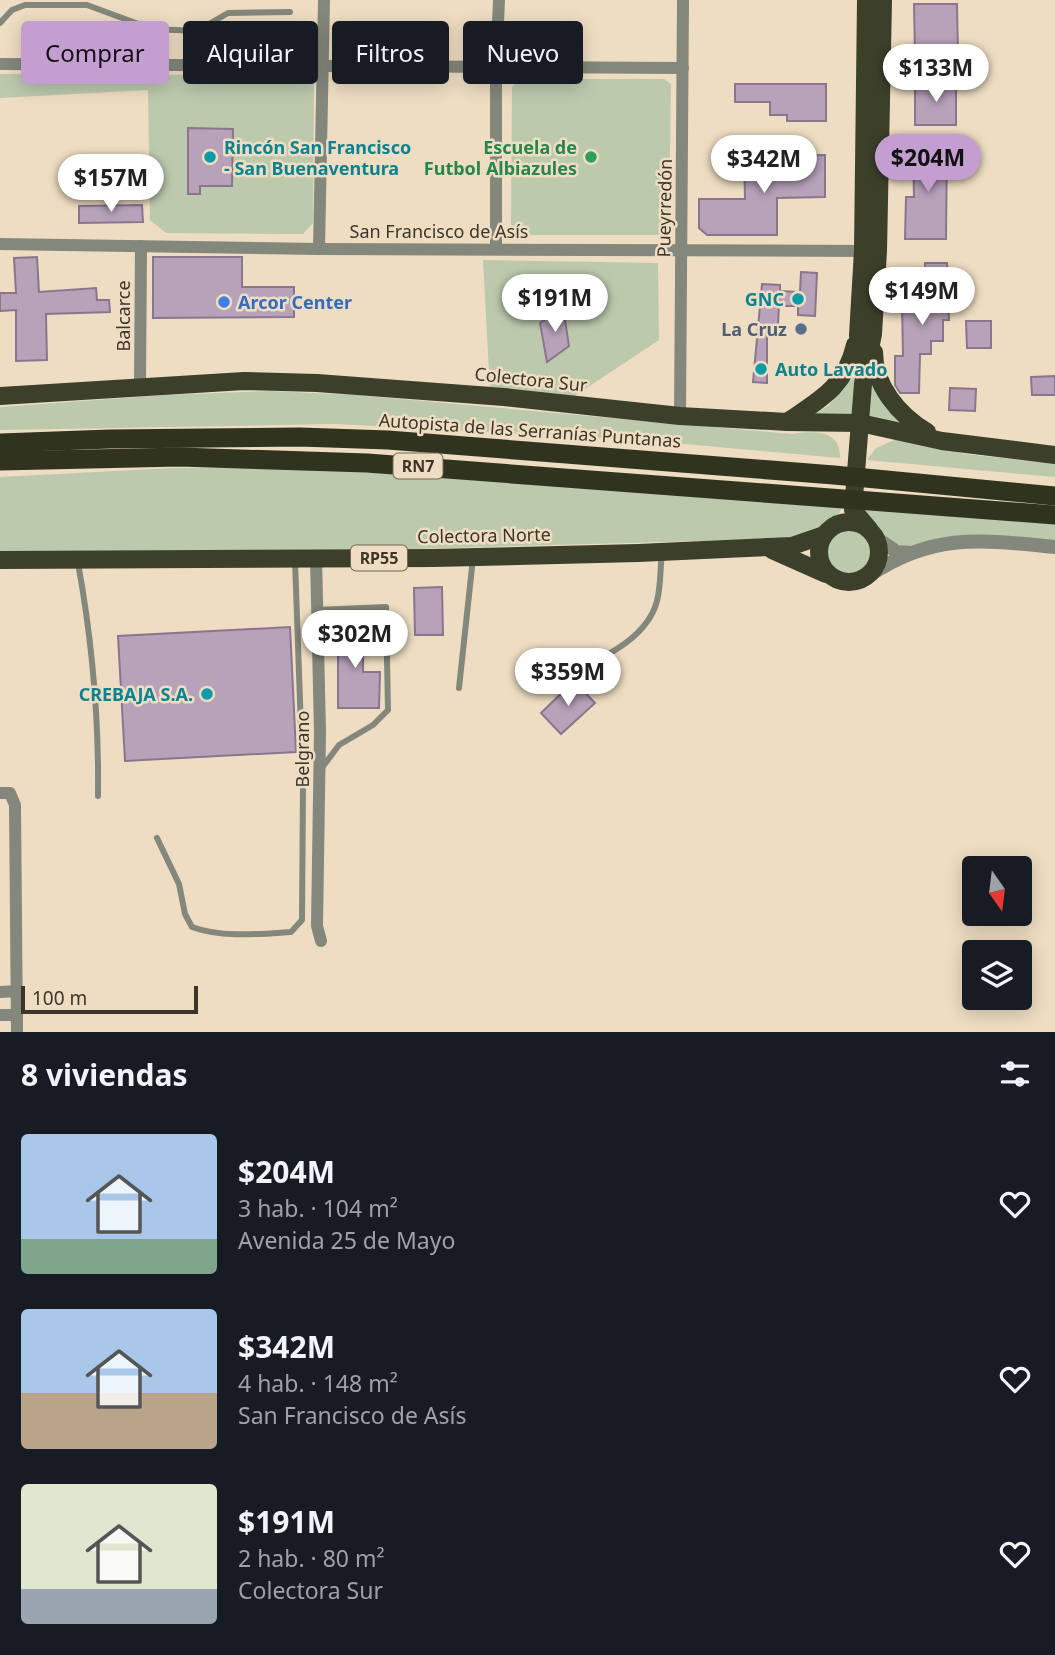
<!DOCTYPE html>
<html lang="es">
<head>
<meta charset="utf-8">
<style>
  :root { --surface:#171b24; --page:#242831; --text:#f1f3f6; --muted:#9ea1a6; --accent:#c59ed1 }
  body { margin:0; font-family:"Noto Sans",sans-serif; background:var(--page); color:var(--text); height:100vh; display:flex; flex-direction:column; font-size:26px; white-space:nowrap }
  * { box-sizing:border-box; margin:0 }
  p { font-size:23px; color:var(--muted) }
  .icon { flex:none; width:38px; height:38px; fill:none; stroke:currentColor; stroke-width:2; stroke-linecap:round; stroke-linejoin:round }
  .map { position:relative; height:1032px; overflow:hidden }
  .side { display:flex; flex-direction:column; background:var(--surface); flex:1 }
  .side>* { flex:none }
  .top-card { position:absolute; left:21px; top:21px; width:700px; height:63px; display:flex; gap:14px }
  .needle { width:46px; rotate:166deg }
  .tools { position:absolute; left:962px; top:856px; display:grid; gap:14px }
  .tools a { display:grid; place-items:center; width:70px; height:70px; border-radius:7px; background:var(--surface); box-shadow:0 4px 18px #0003; font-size:35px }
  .scale { position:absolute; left:21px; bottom:18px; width:177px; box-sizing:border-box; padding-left:7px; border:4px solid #3c352a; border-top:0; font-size:19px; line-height:24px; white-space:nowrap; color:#3c352a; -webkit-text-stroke:5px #eeddc2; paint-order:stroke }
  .price { position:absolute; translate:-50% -60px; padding:0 16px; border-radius:24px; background:#fff; color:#222; font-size:23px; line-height:46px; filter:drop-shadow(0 2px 4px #0008) }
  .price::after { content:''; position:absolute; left:50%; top:42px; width:21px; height:16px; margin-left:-10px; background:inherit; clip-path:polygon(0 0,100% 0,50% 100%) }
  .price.selected { background:var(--accent); color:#111 }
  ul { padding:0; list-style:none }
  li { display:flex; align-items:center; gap:21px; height:175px; padding:0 21px }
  li span { display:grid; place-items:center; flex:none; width:196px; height:140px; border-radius:7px; color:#555 }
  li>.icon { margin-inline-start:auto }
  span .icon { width:84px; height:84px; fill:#fffc; stroke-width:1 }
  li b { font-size:30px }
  h2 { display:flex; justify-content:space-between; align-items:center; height:84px; padding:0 21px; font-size:30px }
  .tag { padding:0 24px; border-radius:7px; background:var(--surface); box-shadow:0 4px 18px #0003; font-size:24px; line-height:63px }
  .tag.selected { background:var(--accent); color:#111 }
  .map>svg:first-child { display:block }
  .green { fill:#bcc9ad }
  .building { fill:#b7a2ba; stroke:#89768c; stroke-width:2 }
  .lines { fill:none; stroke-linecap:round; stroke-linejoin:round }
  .service { stroke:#84877b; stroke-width:6 }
  .minor { stroke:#84877b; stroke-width:12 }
  .tertiary { stroke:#84877b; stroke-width:14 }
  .primary { stroke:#3c402b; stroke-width:18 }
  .trunk { stroke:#30341e; stroke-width:19 }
  .culture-dot { fill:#0f9aa8; stroke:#eeddc2; stroke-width:2.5 }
  .leisure-dot { fill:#2e9e5b; stroke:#eeddc2; stroke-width:2.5 }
  .shop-dot { fill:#3f7fe0; stroke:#eeddc2; stroke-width:2.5 }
  .service-dot { fill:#5c6f8a; stroke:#eeddc2; stroke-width:2.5 }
  .labels { text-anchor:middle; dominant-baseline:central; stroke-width:5; stroke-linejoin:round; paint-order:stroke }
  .shield { fill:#eeddc2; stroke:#716758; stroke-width:2 }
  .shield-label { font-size:16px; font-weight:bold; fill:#3c352a }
  .culture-label { font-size:18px; font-weight:bold; fill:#0d838f; stroke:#eeddc2; text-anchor:start }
  .leisure-label { font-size:18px; font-weight:bold; fill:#27864d; stroke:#eeddc2; text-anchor:end }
  .street-label { font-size:18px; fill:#3c352a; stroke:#eeddc2 }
  .shop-label { font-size:18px; font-weight:bold; fill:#366cbe; stroke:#eeddc2; text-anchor:start }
  .service-label { font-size:18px; font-weight:bold; fill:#4e5e75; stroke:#eeddc2; text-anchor:end }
</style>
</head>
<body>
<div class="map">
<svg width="1055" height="1032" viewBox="0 0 1055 1032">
  <rect width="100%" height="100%" fill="#eeddc2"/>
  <g class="green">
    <path d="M148,72L149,82L156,75L303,74L314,83L313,223L303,234L166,233L150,220L148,90L0,98V74Z"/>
    <path d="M519,79H664L671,84L669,228L661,235H519L511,227L512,87Z"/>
    <path d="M483,260L658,263L659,340L573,397L490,391Z"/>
    <path d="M857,373L853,418L805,419L828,406Z"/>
    <path d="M869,378L879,398L903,423L869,419Z"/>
    <path d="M268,391L355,395L792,434C813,431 841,429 840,458L641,440L335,424L0,430V407L166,395Z"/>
    <path d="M899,438L966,454L1055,464V477L867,460L876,448Z"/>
    <path d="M301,467L844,503L837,518L809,538L303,552L0,551V477L172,468Z"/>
    <path d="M863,504L1055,521V543L906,547C881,539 869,531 863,504Z"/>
    <circle cx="849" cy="553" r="25"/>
  </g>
  <g class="building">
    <path d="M914,4H957L958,56H915Z"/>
    <rect x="915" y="83" width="41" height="42"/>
    <path d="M735,84H826V121H787V115H770V102H735Z"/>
    <path d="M188,128L233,129L232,186H200V194H188Z"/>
    <path d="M947,143L946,239H905L906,197H914L913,144Z"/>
    <path d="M825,155V197L777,198V235H707L699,228V199H745L744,156Z"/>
    <path d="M62,168H81V172H92L91,184H83V188H63Z"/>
    <path d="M142,205L143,222L79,223V206Z"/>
    <path d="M37,257L39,292L96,288L97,300H109L110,312L46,314L47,360L16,361V310L0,311V293H16L14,258Z"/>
    <path d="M153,257H242V287H294V317L153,318Z"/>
    <path d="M925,263H947L949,320H943V341H931V354H920L919,393H900L895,385V356H903L902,302L926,301Z"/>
    <path d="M801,272L817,273L815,316L798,315V306H779L778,324L767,333V383L753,382L762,284L780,285V291L800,292Z"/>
    <path d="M563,307L569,346L547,362L540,323Z"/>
    <path d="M966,321H991V348H967Z"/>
    <path d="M1055,376V395H1032L1031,377Z"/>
    <path d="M950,388L976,389L975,411L949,410Z"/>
    <path d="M442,587L443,635H415L414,588Z"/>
    <path d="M338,621H363V672H380L379,708H338Z"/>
    <path d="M290,627L296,752L125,761L118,636Z"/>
    <path d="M574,681L595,703L561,734L541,713Z"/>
  </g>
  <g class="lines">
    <g class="service">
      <path d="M0,23L12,10L25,5H87L152,29L197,31L228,13L290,12"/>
      <path d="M78,563C92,640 99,718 98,796"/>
      <path d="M317,610L386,607L388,710L373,725L339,745L321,769"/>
      <path d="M558,681C592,662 646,643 657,601C661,586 660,568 662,553"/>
      <path d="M459,688L473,558"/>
      <path d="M157,838L179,884L185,914L192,927C222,938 259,934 291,932L302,920L303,784L295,561"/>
    </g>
    <g class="minor">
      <path d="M0,64L683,68"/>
      <path d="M0,244L319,249L871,251"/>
      <path d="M496,248V68L499,0"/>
      <path d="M319,249L324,0"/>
      <path d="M140,386L141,246"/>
      <path d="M680,416L683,0"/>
      <path d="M316,557L320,732L317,926L321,941"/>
      <path d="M0,793H10L15,805L17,1032"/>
      <path d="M0,992L17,991"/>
      <path d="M0,1015H17"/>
    </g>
    <g class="tertiary">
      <path d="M876,538L897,552L911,553"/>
      <path d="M870,575C934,532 983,540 1055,547"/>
    </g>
    <g class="primary">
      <path d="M874,352C874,386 899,415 927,432"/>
      <path d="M861,367L858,335L863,251L866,0"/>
      <path d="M0,396L244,381L317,383L504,397L680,416L787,422L860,423L942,441L1055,455"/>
      <path d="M787,422C821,399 845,387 855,345"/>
      <circle cx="849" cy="552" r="30"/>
      <path d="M869,529L853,510L863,384L873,334L878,251L883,0"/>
      <path d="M772,550L826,574"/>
      <path d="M0,560L434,558L638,553L792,546L824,535"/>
    </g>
    <g class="trunk">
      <path d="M0,443L110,439L300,437L388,440L834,475L1055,496"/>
      <path d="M0,461L180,457L367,463L1055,515"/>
    </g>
  </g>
  <g class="culture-dot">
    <circle cx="210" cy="157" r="7"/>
    <circle cx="798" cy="299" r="7"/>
    <circle cx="761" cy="369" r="7"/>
    <circle cx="207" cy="694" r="7"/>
  </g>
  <circle class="leisure-dot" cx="591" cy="157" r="7"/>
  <circle class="shop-dot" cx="224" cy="302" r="7"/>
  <circle class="service-dot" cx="801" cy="329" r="7"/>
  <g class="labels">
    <g class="shield">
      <rect x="393.5" y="453.5" width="49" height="25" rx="5"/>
      <rect x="351" y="545.5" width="56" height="25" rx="5"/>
    </g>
    <g class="shield-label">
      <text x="418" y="466">RN7</text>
      <text x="379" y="558">RP55</text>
    </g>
    <g class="culture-label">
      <text x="224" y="147">Rincón San Francisco<tspan x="224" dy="21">- San Buenaventura</tspan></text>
      <text x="784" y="299" text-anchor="end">GNC</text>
      <text x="775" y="369">Auto Lavado</text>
      <text x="193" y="694" text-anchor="end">CREBAJA S.A.</text>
    </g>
    <g class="leisure-label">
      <text x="577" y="147">Escuela de<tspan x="577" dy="21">Futbol Albiazules</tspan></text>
    </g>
    <g class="street-label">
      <text transform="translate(664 208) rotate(-89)">Pueyrredón</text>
      <text x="439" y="231">San Francisco de Asís</text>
      <text transform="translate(123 316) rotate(-90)">Balcarce</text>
      <text transform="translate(531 379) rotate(6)">Colectora Sur</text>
      <text transform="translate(530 430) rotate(4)">Autopista de las Serranías Puntanas</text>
      <text transform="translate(484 535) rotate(-1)">Colectora Norte</text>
      <text transform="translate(302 749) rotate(-90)">Belgrano</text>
    </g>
    <g class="shop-label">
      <text x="238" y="302">Arcor Center</text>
    </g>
    <g class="service-label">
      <text x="787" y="329">La Cruz</text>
    </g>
  </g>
</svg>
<div class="tools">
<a><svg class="needle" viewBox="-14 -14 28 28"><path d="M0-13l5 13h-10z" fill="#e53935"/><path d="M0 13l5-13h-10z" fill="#9ea1a6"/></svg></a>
<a><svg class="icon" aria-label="layers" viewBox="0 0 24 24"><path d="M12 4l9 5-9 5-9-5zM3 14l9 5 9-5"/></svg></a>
</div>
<div class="scale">100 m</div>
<b class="price" style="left:936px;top:104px">$133M</b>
<b class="price selected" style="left:928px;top:194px">$204M</b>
<b class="price" style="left:764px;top:195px">$342M</b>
<b class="price" style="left:111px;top:214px">$157M</b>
<b class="price" style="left:922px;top:327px">$149M</b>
<b class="price" style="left:555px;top:334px">$191M</b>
<b class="price" style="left:355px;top:670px">$302M</b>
<b class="price" style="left:568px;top:708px">$359M</b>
<div class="top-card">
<a class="tag selected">Comprar</a>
<a class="tag">Alquilar</a>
<a class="tag">Filtros</a>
<a class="tag">Nuevo</a>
</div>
</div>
<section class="side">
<h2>8 viviendas<svg class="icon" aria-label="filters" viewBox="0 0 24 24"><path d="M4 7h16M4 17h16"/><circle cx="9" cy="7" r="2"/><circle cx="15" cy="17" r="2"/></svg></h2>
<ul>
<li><span style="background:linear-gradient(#a9c7e8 75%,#7fa58c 0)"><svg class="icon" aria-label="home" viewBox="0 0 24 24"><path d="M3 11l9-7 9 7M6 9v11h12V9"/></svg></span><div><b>$204M</b><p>3 hab. · 104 m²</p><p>Avenida 25 de Mayo</p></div><svg class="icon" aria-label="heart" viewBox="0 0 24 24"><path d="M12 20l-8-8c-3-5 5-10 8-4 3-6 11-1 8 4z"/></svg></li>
<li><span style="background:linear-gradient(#a9c7e8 60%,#b9a48a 0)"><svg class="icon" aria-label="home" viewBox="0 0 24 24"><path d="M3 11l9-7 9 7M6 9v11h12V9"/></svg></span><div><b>$342M</b><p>4 hab. · 148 m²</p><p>San Francisco de Asís</p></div><svg class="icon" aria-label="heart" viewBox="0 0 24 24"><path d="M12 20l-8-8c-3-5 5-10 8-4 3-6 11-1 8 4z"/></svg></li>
<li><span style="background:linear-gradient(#dfe7d0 75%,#9aa5b1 0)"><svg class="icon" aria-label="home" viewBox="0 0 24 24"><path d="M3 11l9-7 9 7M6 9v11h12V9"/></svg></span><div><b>$191M</b><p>2 hab. · 80 m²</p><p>Colectora Sur</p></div><svg class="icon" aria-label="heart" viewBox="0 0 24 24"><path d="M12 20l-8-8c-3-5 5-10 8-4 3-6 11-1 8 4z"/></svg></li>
</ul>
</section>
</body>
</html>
